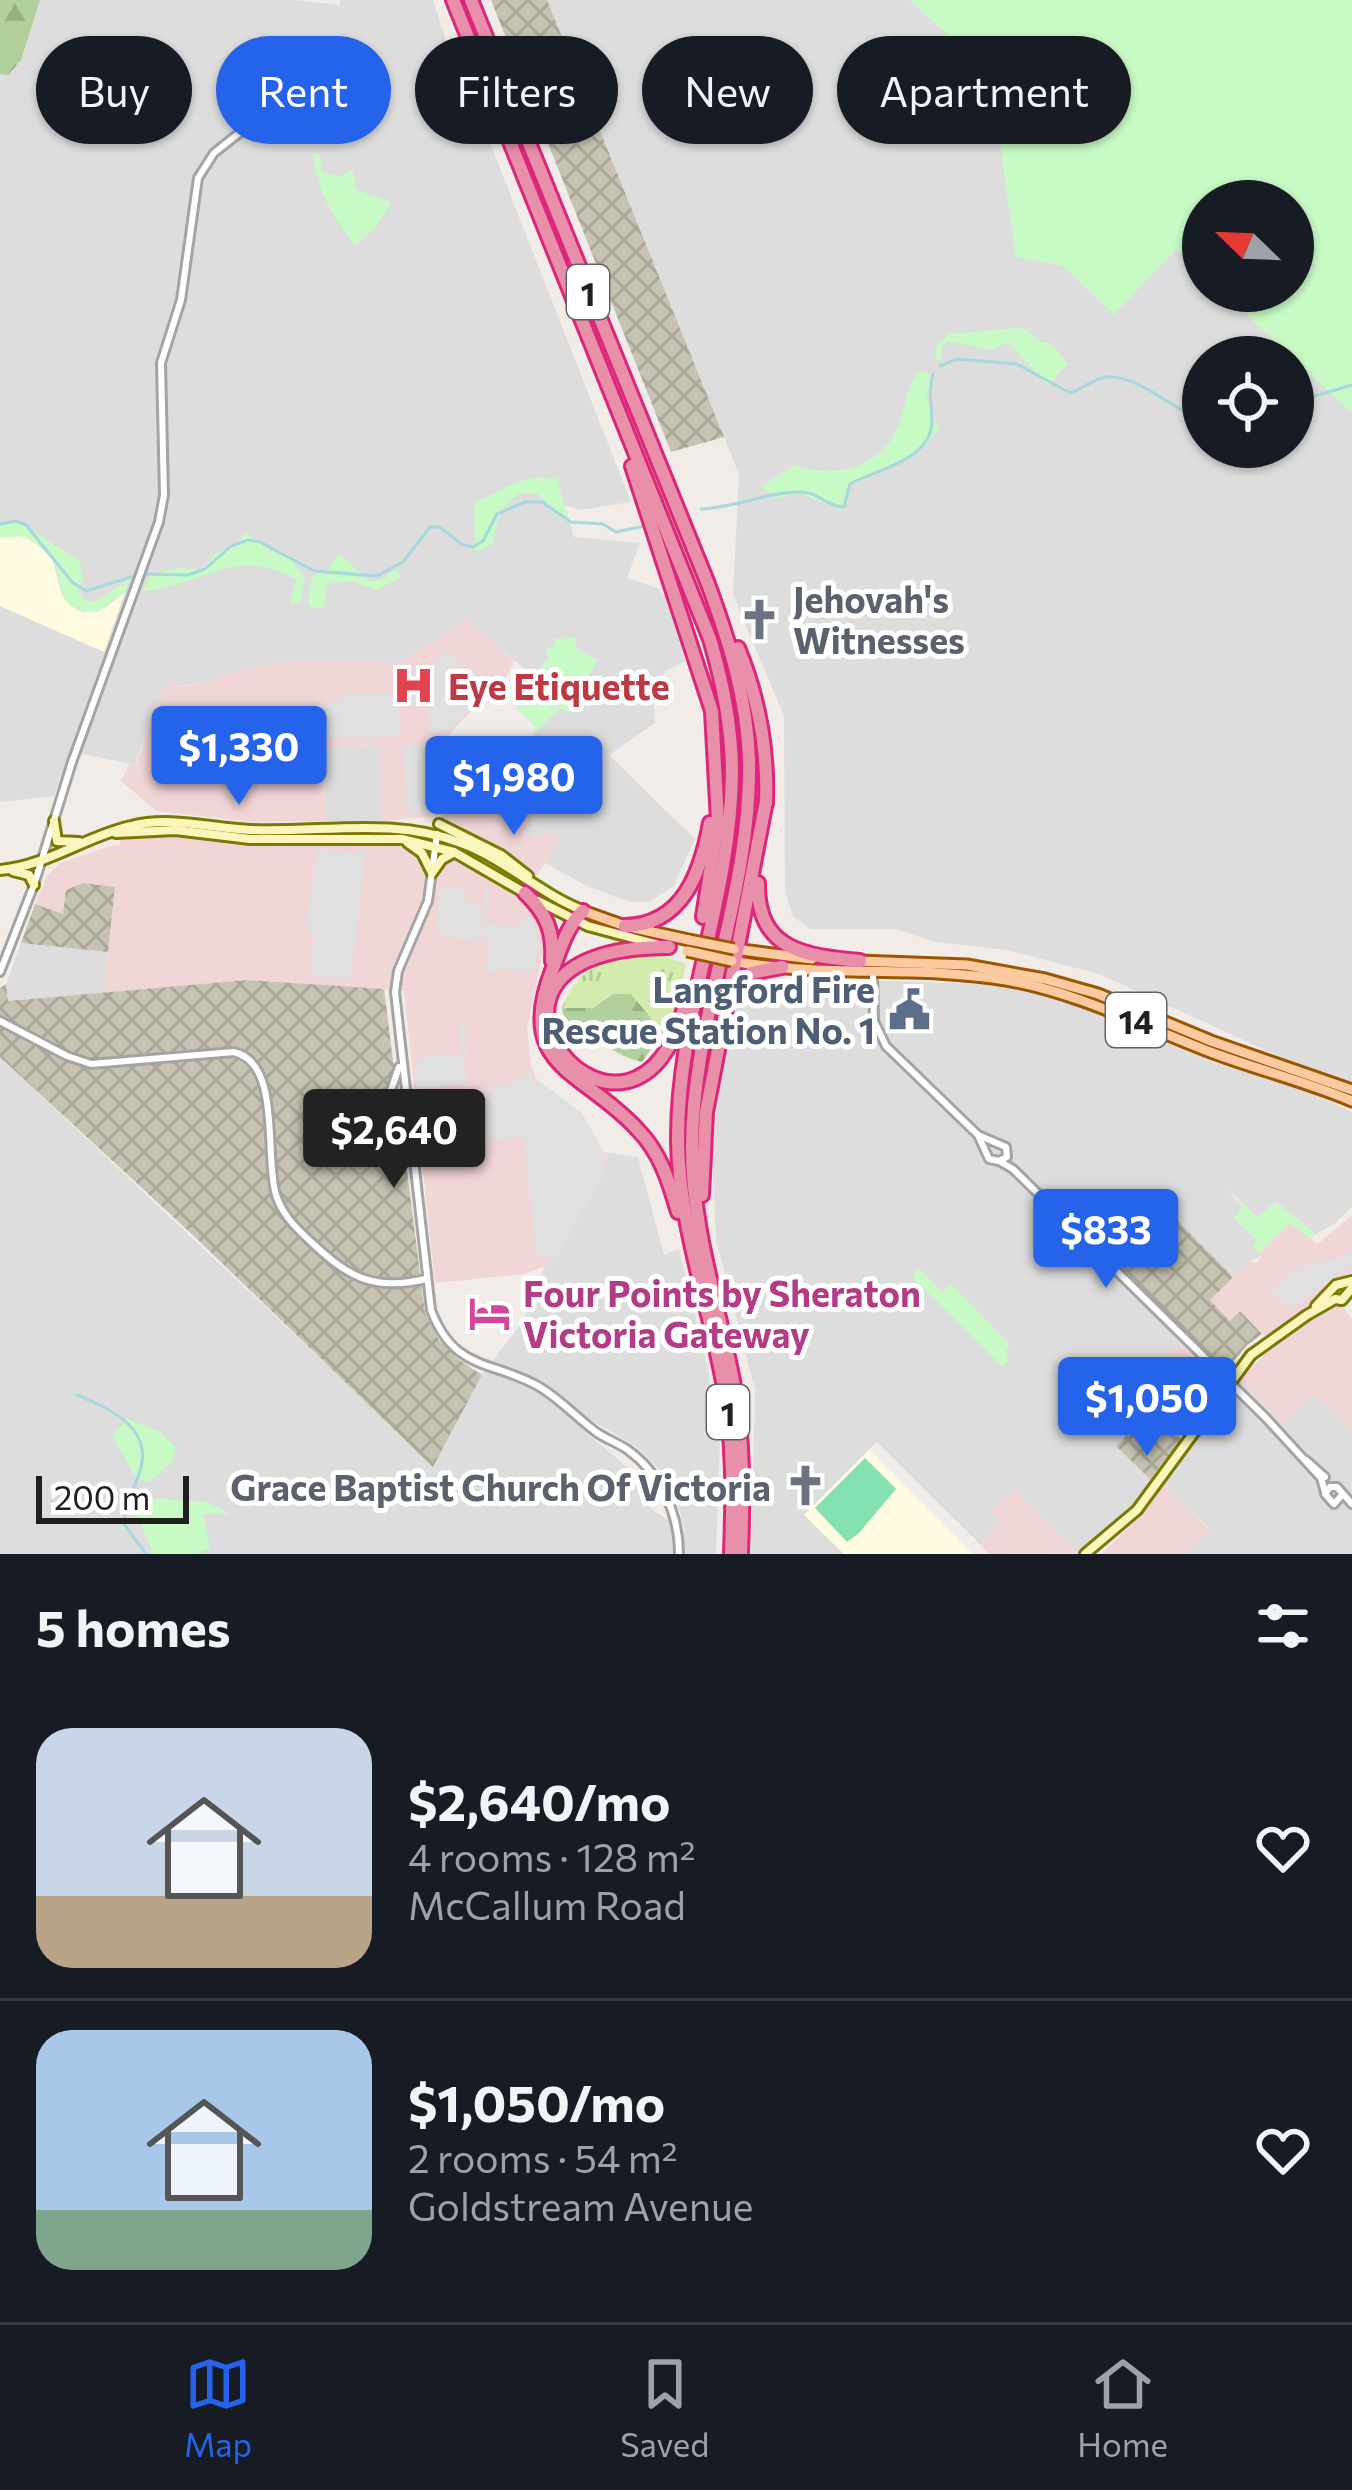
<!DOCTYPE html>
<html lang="en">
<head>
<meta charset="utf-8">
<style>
  :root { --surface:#171b24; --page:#20242c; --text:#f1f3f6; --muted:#9ea1a6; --line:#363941; --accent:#2563eb }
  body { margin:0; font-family:Commissioner,sans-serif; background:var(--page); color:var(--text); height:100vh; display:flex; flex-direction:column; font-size:45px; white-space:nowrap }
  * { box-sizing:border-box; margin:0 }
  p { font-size:39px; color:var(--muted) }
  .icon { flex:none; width:66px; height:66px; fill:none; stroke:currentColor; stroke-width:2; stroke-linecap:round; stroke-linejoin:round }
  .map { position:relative; height:1554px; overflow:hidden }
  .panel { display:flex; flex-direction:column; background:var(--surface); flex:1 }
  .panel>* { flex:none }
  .hud { position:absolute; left:36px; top:36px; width:1281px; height:108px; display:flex; gap:24px }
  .needle { width:78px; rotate:293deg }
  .buttons { position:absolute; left:1182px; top:180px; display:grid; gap:24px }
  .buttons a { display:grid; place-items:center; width:132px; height:132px; border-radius:50%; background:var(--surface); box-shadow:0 3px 9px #0004; font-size:60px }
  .scale { position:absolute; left:36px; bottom:30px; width:153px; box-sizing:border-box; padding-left:12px; border:6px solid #202020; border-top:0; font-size:33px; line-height:42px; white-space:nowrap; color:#202020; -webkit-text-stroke:9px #fff; paint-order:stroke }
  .price { position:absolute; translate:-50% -102px; padding:0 27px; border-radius:12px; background:var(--accent); color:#fff; font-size:39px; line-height:78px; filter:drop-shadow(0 3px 6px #0008) }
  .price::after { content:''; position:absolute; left:50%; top:72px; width:36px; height:27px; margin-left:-18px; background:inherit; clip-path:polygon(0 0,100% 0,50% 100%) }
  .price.current { background:#222; color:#fff }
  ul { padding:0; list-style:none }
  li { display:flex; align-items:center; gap:36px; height:300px; padding:0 36px }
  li+li { border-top:3px solid var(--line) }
  li span { display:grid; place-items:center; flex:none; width:336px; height:240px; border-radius:36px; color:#555 }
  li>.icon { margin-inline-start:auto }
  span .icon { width:144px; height:144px; fill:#fffc; stroke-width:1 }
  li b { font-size:51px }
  h2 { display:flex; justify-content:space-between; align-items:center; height:144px; padding:0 36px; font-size:51px }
  .tag { padding:0 42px; border-radius:54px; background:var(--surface); box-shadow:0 3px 9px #0004; font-size:42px; line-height:108px }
  .tag.current { background:var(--accent); color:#fff }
  .tabs { display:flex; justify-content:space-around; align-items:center; height:168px; border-top:3px solid var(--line); background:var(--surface); font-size:33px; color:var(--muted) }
  .tabs a { display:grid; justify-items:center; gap:6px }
  .tabs .current { color:var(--accent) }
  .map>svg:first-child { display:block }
  .residential { fill:#dedddd; fill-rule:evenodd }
  .commercial { fill:#f1d6d8 }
  .education { fill:#fffbe1 }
  .construction { fill:url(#construction-cross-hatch) }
  .grass { fill:url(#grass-tufts) }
  .forest { fill:url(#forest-firs) }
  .park { fill:#c7fac4 }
  .pitch { fill:#85e0b2 }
  .parking { fill:#e0e0e0 }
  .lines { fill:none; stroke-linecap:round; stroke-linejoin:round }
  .stream { stroke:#a7d8de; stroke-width:3 }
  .tertiary-casing { stroke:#a4a4a4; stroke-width:12 }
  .secondary-casing { stroke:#7a7904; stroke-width:14 }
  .primary-casing { stroke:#9c5600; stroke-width:15 }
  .motorway-casing { stroke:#dd267a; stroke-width:18 }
  .tertiary { stroke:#fff; stroke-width:6 }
  .secondary { stroke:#faf6bb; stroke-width:8 }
  .primary { stroke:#fccaa0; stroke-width:9 }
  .motorway { stroke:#e88faa; stroke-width:12 }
  .primary-bridge-casing { stroke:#9c5600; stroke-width:15; stroke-linecap:butt }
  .primary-bridge { stroke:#fccaa0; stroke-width:9 }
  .labels { text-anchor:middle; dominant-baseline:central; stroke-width:10; stroke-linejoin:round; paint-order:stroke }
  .shield { fill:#fff; stroke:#636363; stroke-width:3 }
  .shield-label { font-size:33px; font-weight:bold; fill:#202020 }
  .worship-label { font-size:36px; font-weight:bold; fill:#5b616d; stroke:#fff; text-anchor:start }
  .health-label { font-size:36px; font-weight:bold; fill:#be3a42; stroke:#fff; text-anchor:start }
  .service-label { font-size:36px; font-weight:bold; fill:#4e5e75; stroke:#fff; text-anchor:end }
  .hotel-label { font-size:36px; font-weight:bold; fill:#b23c85; stroke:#fff; text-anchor:start }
</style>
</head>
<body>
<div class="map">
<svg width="1352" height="1554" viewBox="0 0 1352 1554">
  <defs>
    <pattern id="construction-cross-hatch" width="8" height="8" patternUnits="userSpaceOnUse" patternTransform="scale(3)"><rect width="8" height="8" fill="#c6c3b2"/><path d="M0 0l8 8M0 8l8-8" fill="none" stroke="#aaa799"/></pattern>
    <pattern id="grass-tufts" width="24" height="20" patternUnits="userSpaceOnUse" patternTransform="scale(3)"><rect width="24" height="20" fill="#d3ebad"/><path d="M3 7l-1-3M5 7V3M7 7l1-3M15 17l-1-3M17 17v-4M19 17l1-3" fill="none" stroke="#b5c995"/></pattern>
    <pattern id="forest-firs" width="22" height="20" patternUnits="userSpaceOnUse" patternTransform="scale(3)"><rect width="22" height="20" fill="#b1d09b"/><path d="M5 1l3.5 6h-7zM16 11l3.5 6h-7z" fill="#98b285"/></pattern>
  </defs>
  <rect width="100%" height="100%" fill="#f1ece7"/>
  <g class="residential">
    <path d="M0,0H294L339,5L341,0H433L465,99L464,113L481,120L631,502L580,510L565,505L574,537L640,543L627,578L658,588L666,598L685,661L664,672L654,699L655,723L609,755L695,839L674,886L649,902H630L587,886L545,863L560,836L538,837L522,831L535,807L528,802L497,805L490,777L561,707L568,713L587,657L567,640L554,647L549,659L532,675L467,620L401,662H288L251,667L203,683L162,688L135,765L70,751L54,796L0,802Z"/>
    <path d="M547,0H910L991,75L1016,257L1062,265L1114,314L1176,248L1203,273V291H1222L1352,413V1083L1285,1059L1099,974L1007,950L936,942L895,929H811L793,917L785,892L784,716L733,595L739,474ZM1203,357H1293V447H1203Z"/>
    <path d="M381,745V821H325L324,747Z"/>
    <path d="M21,943L108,952L104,993L7,1001L6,984Z"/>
    <path d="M860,980L999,985L1062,1000L1215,1063L1306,1090L1352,1112V1207L1334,1224L1316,1234L1276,1202L1258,1218L1226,1188L1244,1208L1258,1241L1253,1247L1262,1256L1249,1261L1209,1300L1103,1247L1127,1290L1182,1343L1160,1364L1170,1375L1148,1409L1124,1435L1160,1469L1123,1519L1078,1553L1014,1489L1002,1523L980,1544L877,1442L805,1514L844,1554H751L755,1390L716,1240L712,1157L719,1082L734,1013L749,991L762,986Z"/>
    <path d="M0,1057L434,1466L482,1375L524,1320L545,1266L554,1259L607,1169L604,1152L638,1157L664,1255L679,1249L708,1369L720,1443L716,1554H0ZM591,1420L637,1447L659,1469L679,1509L685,1532L642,1502L637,1475L585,1432Z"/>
    <path d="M1239,1380L1282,1423L1314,1392L1352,1431V1554H1185L1209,1529L1164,1485Z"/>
  </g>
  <g class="commercial">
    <path d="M467,619L514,661L507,676L449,734L445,767L430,817L381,821L380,745L324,747L325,821L251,822L156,811L121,781L130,764L136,765L162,688L175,682L179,687L203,683L251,667L288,662H401Z"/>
    <path d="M462,794L497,805L528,802L535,807L523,832L538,837L548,831L561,837L525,895L543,930L544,947L527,1029L531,1066L537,1080L582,1113L607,1159V1169L554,1259L545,1266L524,1274L435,1283L404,991L247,980L104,993L115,887L63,914L35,904L47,876L60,863L117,844L119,847L120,838L166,835L317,846L386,844L424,851L452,797Z"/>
    <path d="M1352,1215V1272L1325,1285L1322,1293L1329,1305L1342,1306L1352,1319V1431L1314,1393L1282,1424L1239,1380L1274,1345L1241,1312L1231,1321L1209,1300L1250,1260L1255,1264L1262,1256L1259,1253L1290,1223L1318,1244Z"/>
    <path d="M1182,1343L1217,1378L1218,1388L1160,1469L1124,1435L1148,1409L1169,1375L1160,1365Z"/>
    <path d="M1164,1485L1209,1530L1185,1554H1102L1147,1509Z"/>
    <path d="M1014,1488L1078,1553L989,1554L980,1544L1002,1523L991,1512Z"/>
  </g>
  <g class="education">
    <path d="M12,535L25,536L52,556L61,593L77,610L85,612L106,607L125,592L104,652L0,606V538Z"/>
    <path d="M869,1450L973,1554H844L804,1515Z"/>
  </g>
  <g class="construction">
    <path d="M491,0H547L724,437L671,452Z"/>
    <path d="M83,883L115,887L108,952L21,943L35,904L63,914L66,890Z"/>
    <path d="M247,980L384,989L425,1313L439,1340L458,1359L482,1375L433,1467L196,1238L0,1057V988L6,984L8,1001Z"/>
    <path d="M1154,1197L1233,1277L1210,1300L1230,1321L1240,1311L1262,1334L1247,1345L1228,1368L1220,1366L1102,1248Z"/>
    <path d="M1150,1411L1181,1439L1150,1479L1116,1446Z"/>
  </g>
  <g class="grass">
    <path d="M459,0H467L642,440L637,439L614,386Z"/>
    <path d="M645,458L651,460C681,543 727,623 740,712C752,789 734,865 720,940L712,939L725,890L734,729Z"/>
    <path d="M660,955L686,964L676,1016L658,1039L651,1018L612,994L593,1008H562C583,959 611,959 660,955Z"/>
  </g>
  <g class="forest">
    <path d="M0,0H40L21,60L8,75L0,74Z"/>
    <path d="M613,994H631L651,1018L658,1039L642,1062C610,1055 602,1034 567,1034L562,1008H593Z"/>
  </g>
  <g class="park">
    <path d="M910,0H1352V413L1222,291H1293V201H1203V273L1176,249L1114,314L1062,265L1016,257L991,75Z"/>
    <path d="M314,153L320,154L322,172L340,177L353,170L356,190L391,202L379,223L356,245C334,221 315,187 314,153Z"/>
    <path d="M1019,328L1028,330L1039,342L1050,343L1068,364L1048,385L1008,342L990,350L948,341L942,346L940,363L935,358L938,343L950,334Z"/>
    <path d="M925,371L932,377L926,397L939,429L919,452L851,486L842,510L799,493L776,499L762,486L795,465C831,479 875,469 894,435C905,415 905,392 917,372Z"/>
    <path d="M539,477L557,479L570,524L536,493H519L501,510L492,544L476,552L474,503L518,482Z"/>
    <path d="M18,522L79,560L83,578L78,590L85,601H97L131,578L125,592L97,612C47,611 67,576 50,555C45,548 32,541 25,536L0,538V526Z"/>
    <path d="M245,533L272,552L288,556L305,577L300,602L290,604L296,580C237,543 202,587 143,591L150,575L179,568L203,570L216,553L236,546Z"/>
    <path d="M339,553L369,581L380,580L395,569L401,576L378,590L351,581L327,584L324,608H312L308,603L312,576L328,570Z"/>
    <path d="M567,637L576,638V649L597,660L568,714L561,707L538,730L504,695L523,668L533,675L549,659L546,648L554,646L555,638L566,640Z"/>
    <path d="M1227,1187L1257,1218L1275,1202L1316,1234L1309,1238L1290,1223L1259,1253L1252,1246L1257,1240L1234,1218L1243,1207Z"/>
    <path d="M919,1269L942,1292L951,1284L1010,1345L1006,1351L1008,1361L1003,1367L912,1277Z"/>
    <path d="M127,1419L161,1432L176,1448L172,1462L149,1482L136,1478L112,1435Z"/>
    <path d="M147,1498L208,1502L229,1514H203L210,1548L197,1554H153L135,1510L138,1501Z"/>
  </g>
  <path class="pitch" d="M865,1458L896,1489L859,1533L847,1542L815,1508Z"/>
  <g class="parking">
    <path d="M446,652L481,685L474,691L480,700L447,733H431L428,709L433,694V661Z"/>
    <path d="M426,692L427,697H421V705L399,706V736L319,739V716H324V706L350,694Z"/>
    <path d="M307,716L308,762L304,765L258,771L171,769V738H181L185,729L216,728L249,717Z"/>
    <path d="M428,744L429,768L439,769V784L430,815L408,812L402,745Z"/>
    <path d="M317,849L359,853L360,849H366L351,980L315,977L312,973L313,938L306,927Z"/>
    <path d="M447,886L464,888L466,901L482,907L479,941L453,939L452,933L450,937L437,932L439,889L446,890Z"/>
    <path d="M486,888H490L487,924L521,927L523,918L533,919L539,947L533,974L497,968L496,972L486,971L490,941L481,940Z"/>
    <path d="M459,1024H464L467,1056L462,1058L469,1080L464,1084L420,1089L416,1085L417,1059L462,1054Z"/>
    <path d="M532,1069L533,1084L538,1080L582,1113L607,1159L602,1162L607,1169L555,1258L536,1256L524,1137L423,1147L419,1112L423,1111L422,1103L450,1100L452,1104V1100L517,1080Z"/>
    <path d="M1352,1250V1267L1288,1310L1272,1292L1299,1266L1341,1258Z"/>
  </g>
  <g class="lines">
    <g class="stream">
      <path d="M940,366L957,359L1017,364L1070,393C1082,389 1093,379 1106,377C1134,373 1177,411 1203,422"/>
      <path d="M1293,407L1312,397L1352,385"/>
      <path d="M701,509C735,508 766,492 800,492C819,492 827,507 844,507L850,484C877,469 930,461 932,422C932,404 928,393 933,374"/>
      <path d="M0,524L16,521L26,525L72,582L86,591L141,574L188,575L205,569L231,546L248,540L260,542L314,571L377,576L403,562L430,527H440L461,544L473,547L483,541L497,514L525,502H542L571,522L603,524L616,532L645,526"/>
      <path d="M77,1395C113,1410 157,1430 138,1477C132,1493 124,1508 124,1524L146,1554"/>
    </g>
    <defs>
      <g id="tertiary">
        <path d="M437,834L428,901L398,971L395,992L431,1310C454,1371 491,1360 538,1386C559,1398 577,1418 596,1432C606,1439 618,1443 628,1450C661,1474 679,1514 679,1554"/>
        <path d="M873,971L874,1021L886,1046L978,1135L1006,1147L1007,1157L999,1161L989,1159L978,1135"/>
        <path d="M0,972L34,885L72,762L159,522L164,495L161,363L181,300L198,178L214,153L337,56"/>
        <path d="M0,1021L67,1056L91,1064L234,1052C282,1063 264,1156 276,1195C282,1214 295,1227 309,1240C347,1276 372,1292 426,1279"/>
        <path d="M375,1102L391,1090L399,1067"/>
        <path d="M375,1102L393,1109L405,1124"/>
        <path d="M999,1161L1013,1169L1266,1418L1321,1478L1325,1492"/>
        <path d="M1306,1460L1325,1477"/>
        <path d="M1342,1495L1334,1504L1325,1494L1330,1487H1337L1352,1504"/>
      </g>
      <g id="secondary">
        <path d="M54,821L57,841L79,842"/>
        <path d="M439,824L501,855L528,876"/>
        <path d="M116,833L175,830L250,839H402L454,852L525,893"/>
        <path d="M408,843L422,853L432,873L442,859L453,853"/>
        <path d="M0,870C47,866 86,836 131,826C170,816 211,828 251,830C321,833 394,817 461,843C505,859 539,893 582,910"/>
        <path d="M13,871L29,875L34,885"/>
        <path d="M538,901L588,926L659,945"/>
        <path d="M1316,1306L1336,1285L1352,1281"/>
        <path d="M1085,1554L1137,1510L1251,1355L1307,1315L1335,1299L1342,1300L1352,1288"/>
      </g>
      <g id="primary">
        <path d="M583,911L625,926L689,940"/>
        <path d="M734,949L812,959"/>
        <path d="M732,961C822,978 915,965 1006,980C1080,993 1144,1027 1213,1053C1259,1070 1307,1082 1352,1101"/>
        <path d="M859,961L967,965L1045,979L1098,994L1211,1041L1352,1090"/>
      </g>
      <g id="motorway">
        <path d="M453,0L710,639C723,683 732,727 732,773C731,898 677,1016 678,1141C679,1224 708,1301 723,1382C734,1439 733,1496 731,1554"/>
        <path d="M471,0L708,584C729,641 747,698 749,760C752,892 692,1017 692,1148C692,1229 718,1303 733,1381C744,1438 743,1496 741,1554"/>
        <path d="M632,466L712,711L718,821L703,917"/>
        <path d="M738,648C759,699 768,748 766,803"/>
        <path d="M758,883C757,951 806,956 860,961"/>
        <path d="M525,893C546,913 554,931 552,961"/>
        <path d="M583,911C567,926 561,948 553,968C513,1068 583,1070 637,1129C660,1152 669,1181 678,1212"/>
        <path d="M625,926C683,925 701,872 710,823"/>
        <path d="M669,947C409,947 639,1216 687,996"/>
        <path d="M735,995L751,973L782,967"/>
        <path d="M702,1195L706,1112L766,801"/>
      </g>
    </defs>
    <use href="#tertiary" class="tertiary-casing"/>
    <use href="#secondary" class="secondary-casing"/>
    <use href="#primary" class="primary-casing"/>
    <use href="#motorway" class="motorway-casing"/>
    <use href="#tertiary" class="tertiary"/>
    <use href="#secondary" class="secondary"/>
    <use href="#primary" class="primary"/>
    <use href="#motorway" class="motorway"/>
    <defs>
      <g id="primary-bridge">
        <path d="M689,940L734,949"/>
        <path d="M687,951L732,961"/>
      </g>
    </defs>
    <use href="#primary-bridge" class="primary-bridge-casing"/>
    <use href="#primary-bridge" class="primary-bridge"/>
  </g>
  <defs>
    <symbol id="church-bare" viewBox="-9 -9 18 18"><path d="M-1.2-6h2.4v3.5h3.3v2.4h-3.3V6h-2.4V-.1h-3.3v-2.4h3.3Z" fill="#6b7280" stroke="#fff" stroke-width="2.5" paint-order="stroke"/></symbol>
    <symbol id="hospital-bare" viewBox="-9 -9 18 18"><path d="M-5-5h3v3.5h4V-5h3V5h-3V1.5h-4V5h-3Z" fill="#e0444e" stroke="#fff" stroke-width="2.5" paint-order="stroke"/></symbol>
    <symbol id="civic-bare" viewBox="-9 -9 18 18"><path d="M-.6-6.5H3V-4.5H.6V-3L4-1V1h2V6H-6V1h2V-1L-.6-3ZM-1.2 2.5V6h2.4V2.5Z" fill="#5c6f8a" stroke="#fff" stroke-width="2.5" paint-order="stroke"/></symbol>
    <symbol id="hotel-bare" viewBox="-9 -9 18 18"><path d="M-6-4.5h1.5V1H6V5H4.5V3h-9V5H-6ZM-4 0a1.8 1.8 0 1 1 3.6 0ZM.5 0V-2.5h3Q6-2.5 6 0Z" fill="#d1479c" stroke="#fff" stroke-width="2.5" paint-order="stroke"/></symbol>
  </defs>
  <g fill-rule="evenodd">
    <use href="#church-bare" x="730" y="590" width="59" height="59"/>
    <use href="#hospital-bare" x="384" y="656" width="59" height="59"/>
    <use href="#civic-bare" x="880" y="980" width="59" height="59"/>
    <use href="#hotel-bare" x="460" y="1284" width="59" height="59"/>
    <use href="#church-bare" x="776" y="1456" width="59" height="59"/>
  </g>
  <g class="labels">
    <g class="shield">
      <rect x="567" y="265" width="42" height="54" rx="9"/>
      <rect x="1106" y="993" width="60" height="54" rx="9"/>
      <rect x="707" y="1385" width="42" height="54" rx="9"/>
    </g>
    <g class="shield-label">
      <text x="588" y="292">1</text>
      <text x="1136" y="1020">14</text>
      <text x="728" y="1412">1</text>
    </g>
    <g class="worship-label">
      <text x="793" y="598">Jehovah's<tspan x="793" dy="41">Witnesses</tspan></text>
      <text x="771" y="1486" text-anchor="end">Grace Baptist Church Of Victoria</text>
    </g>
    <g class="health-label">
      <text x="448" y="685">Eye Etiquette</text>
    </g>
    <g class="service-label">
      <text x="875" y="988">Langford Fire<tspan x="875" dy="41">Rescue Station No. 1</tspan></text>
    </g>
    <g class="hotel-label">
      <text x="523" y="1292">Four Points by Sheraton<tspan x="523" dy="41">Victoria Gateway</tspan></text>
    </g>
  </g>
</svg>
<div class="buttons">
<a><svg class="needle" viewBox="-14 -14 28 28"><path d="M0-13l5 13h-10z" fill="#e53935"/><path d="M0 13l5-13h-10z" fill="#9ea1a6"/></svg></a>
<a><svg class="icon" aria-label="locate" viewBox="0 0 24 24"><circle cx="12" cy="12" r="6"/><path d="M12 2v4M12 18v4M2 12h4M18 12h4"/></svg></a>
</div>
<div class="scale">200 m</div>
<b class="price" style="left:239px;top:808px">$1,330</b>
<b class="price" style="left:514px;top:838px">$1,980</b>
<b class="price current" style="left:394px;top:1191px">$2,640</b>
<b class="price" style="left:1106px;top:1291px">$833</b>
<b class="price" style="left:1147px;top:1459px">$1,050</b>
<div class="hud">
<a class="tag">Buy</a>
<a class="tag current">Rent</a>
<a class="tag">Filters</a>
<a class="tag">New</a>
<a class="tag">Apartment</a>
</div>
</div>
<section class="panel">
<h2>5 homes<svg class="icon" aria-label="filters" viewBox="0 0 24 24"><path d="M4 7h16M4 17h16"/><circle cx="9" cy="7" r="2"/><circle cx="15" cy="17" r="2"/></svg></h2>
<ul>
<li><span style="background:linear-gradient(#c9d6e8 70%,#b9a48a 0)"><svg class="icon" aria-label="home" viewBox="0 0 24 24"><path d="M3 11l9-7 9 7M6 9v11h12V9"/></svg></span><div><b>$2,640/mo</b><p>4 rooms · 128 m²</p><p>McCallum Road</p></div><svg class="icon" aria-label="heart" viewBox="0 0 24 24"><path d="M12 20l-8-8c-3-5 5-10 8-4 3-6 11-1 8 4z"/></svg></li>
<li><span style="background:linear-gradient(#a9c7e8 75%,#7fa58c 0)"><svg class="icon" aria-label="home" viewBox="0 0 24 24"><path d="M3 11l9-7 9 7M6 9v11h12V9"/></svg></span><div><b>$1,050/mo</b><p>2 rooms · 54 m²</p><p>Goldstream Avenue</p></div><svg class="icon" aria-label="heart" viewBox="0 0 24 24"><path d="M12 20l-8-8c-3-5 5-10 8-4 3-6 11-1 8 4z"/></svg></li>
</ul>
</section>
<nav class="tabs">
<a class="current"><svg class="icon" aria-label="map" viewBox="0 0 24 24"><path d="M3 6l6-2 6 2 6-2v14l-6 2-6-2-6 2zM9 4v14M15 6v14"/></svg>Map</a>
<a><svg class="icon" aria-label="saved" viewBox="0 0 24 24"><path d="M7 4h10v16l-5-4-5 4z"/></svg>Saved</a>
<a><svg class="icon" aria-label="home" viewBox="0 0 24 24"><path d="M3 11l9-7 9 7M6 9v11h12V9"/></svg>Home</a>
</nav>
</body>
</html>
